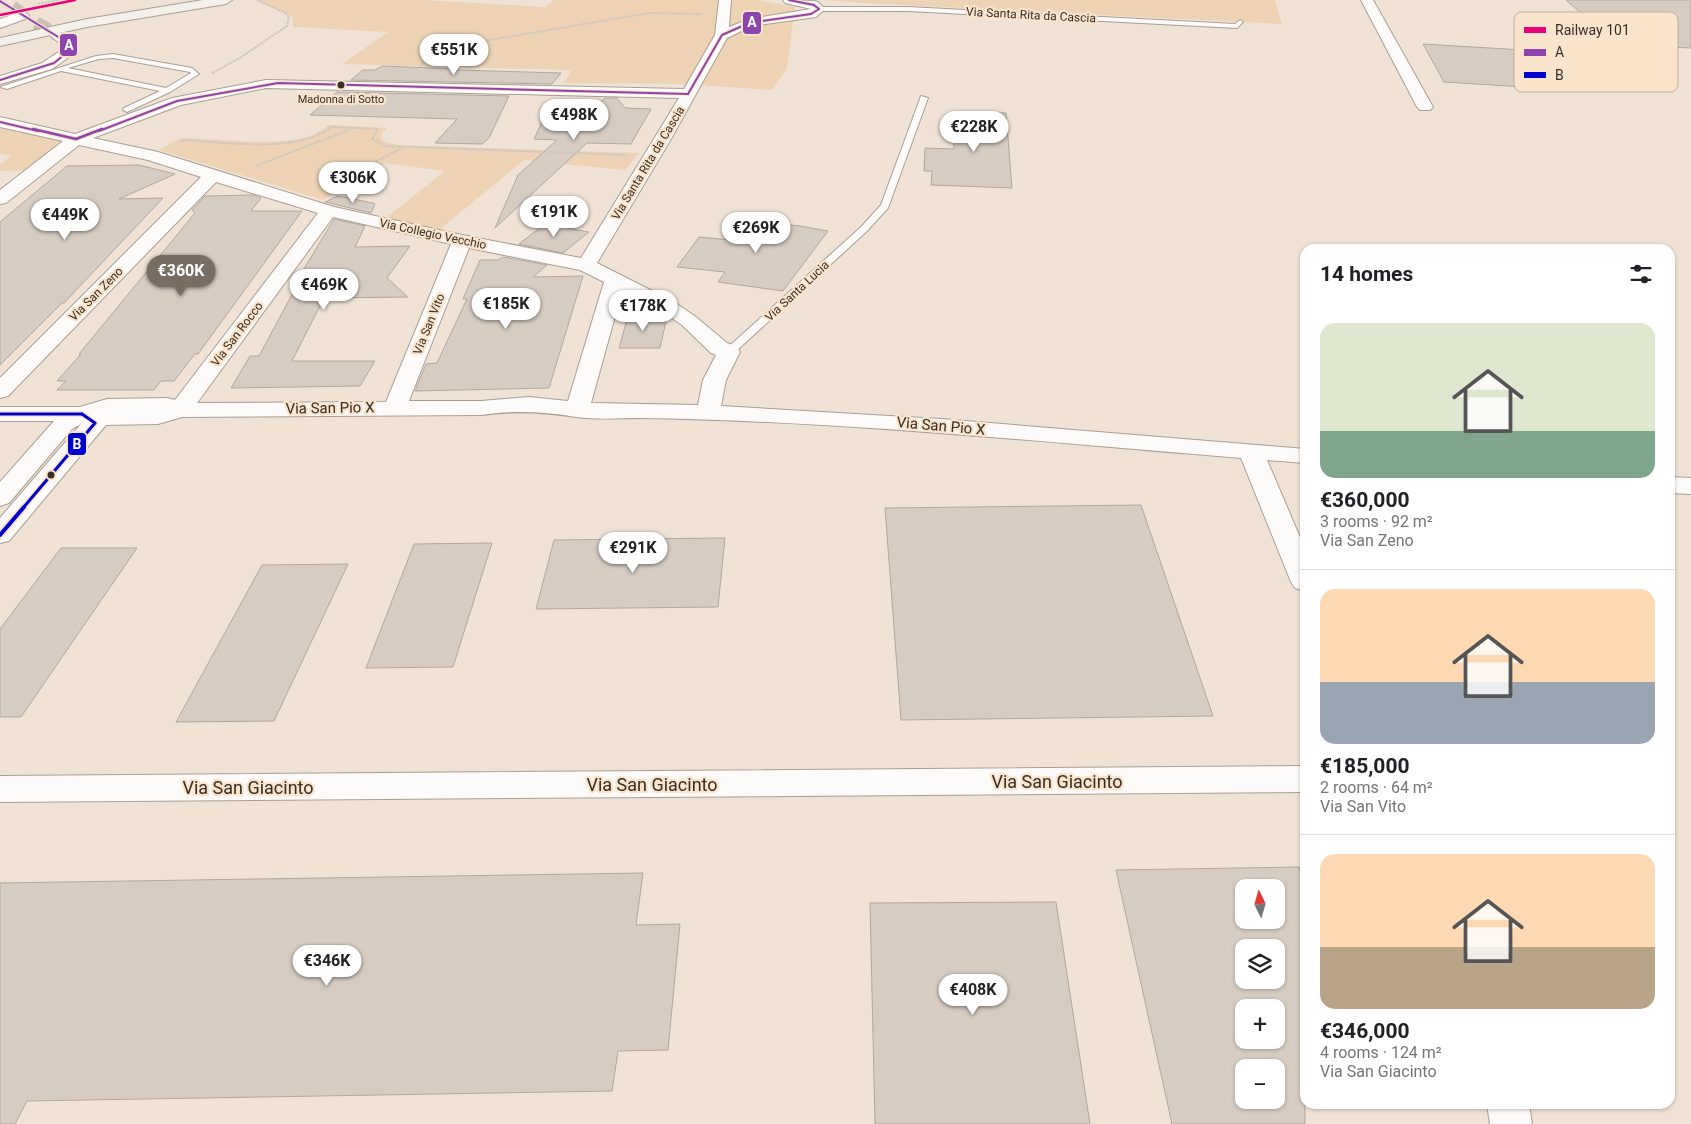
<!DOCTYPE html>
<html lang="en">
<head>
<meta charset="utf-8">
<style>
  :root { --surface:#fff; --page:#f2f2f2; --text:#202124; --muted:#757577; --line:#e0e0e0; --accent:#786d63 }
  body { margin:0; font-family:Roboto,sans-serif; background:var(--page); color:var(--text); height:100vh; display:flex; flex-direction:column; font-size:19px; white-space:nowrap }
  * { box-sizing:border-box; margin:0 }
  p { font-size:16px; color:var(--muted) }
  .icon { flex:none; width:28px; height:28px; fill:none; stroke:currentColor; stroke-width:2; stroke-linecap:round; stroke-linejoin:round }
  .map { position:relative; flex:1; overflow:hidden }
  .details { position:absolute; left:1300px; top:244px; width:375px; height:865px; display:flex; flex-direction:column; background:var(--surface); border-radius:15px; box-shadow:0 1px 4px #0004 }
  .details>* { flex:none }
  .needle { width:32px; rotate:355deg }
  .tools { position:absolute; left:1235px; top:879px; display:grid; gap:10px }
  .tools a { display:grid; place-items:center; width:50px; height:50px; border-radius:10px; background:var(--surface); box-shadow:0 1px 4px #0004; font-size:25px }
  .price { position:absolute; translate:-50% -42px; padding:0 11px; border-radius:18px; background:#fff; color:#222; font-size:16px; line-height:32px; filter:drop-shadow(0 1px 2px #0008) }
  .price::after { content:''; position:absolute; left:50%; top:30px; width:15px; height:11px; margin-left:-8px; background:inherit; clip-path:polygon(0 0,100% 0,50% 100%) }
  .price.on { background:var(--accent); color:#fff }
  ul { padding:0; list-style:none }
  li { display:grid; align-content:center; gap:10px; height:265px; padding:0 20px }
  li+li { border-top:1px solid var(--line) }
  li span { display:grid; place-items:center; height:155px; border-radius:15px; color:#555 }
  li>.icon { margin-inline-start:auto }
  span .icon { width:90px; height:90px; fill:#fffc; stroke-width:1 }
  li b { font-size:21px }
  h2 { display:flex; justify-content:space-between; align-items:center; height:60px; padding:0 20px; font-size:21px }
  .map>svg:first-child { display:block }
  .green { fill:#edd3b4 }
  .building { fill:#d6ccc2; stroke:#b0a79d; fill-rule:evenodd }
  .lines { fill:none; stroke-linecap:round; stroke-linejoin:round }
  .street-tunnel { stroke:#cbbfb3; stroke-width:14; stroke-dasharray:14 7; stroke-linecap:butt }
  .lane-casing { stroke:#a89e94; stroke-width:2 }
  .street-casing { stroke:#a89e94; stroke-width:2 }
  .secondary-casing { stroke:#a89e94; stroke-width:2 }
  .path { stroke:#cbc6c1; stroke-width:2; stroke-dasharray:2.5 1; stroke-linecap:butt }
  .lane { fill:#fdfbf9; fill-rule:evenodd }
  .street { fill:#fdfbf9; fill-rule:evenodd }
  .secondary { fill:#f4f1ea; fill-rule:evenodd }
  .bus-1-far1-casing { stroke:#fae4cb; stroke-width:4 }
  .bus-1-casing { stroke:#fae4cb; stroke-width:5 }
  .bus-2-far1-casing { stroke:#fae4cb; stroke-width:6 }
  .bus-2-casing { stroke:#fae4cb; stroke-width:8 }
  .bus-1-far1 { stroke:#8e44ad; stroke-width:2 }
  .bus-1 { stroke:#8e44ad; stroke-width:2.5 }
  .bus-2-far1 { stroke:#0000cd; stroke-width:3 }
  .bus-2 { stroke:#0000cd; stroke-width:4 }
  .rail-1-casing { stroke:#fae4cb; stroke-width:4.5 }
  .rail-1 { stroke:#e5007d; stroke-width:2.5 }
  .bus-dot { fill:#372e25; stroke:#fae4cb; stroke-width:2 }
  .labels { text-anchor:middle; dominant-baseline:central; stroke-width:4.5; stroke-linejoin:round; paint-order:stroke }
  .far-bus-label { font-size:11px; fill:#372e25; stroke:#fae4cb }
  .far-street-label { font-size:12px; fill:#372e25; stroke:#fae4cb }
  .street-label { font-size:15px; fill:#372e25; stroke:#fae4cb }
  .near-street-label { font-size:18px; fill:#372e25; stroke:#fae4cb }
  .key { fill:#fae4cb; stroke:#c0ad99; stroke-width:1 }
  .key-label { font-size:14px; fill:#372e25 }
  .line-badge { stroke:#fae4cb; stroke-width:2 }
  .badge-label { font-size:14px; text-anchor:middle; font-weight:bold; fill:#fff }
</style>
</head>
<body>
<div class="map">
<svg width="1691" height="1124" viewBox="0 0 1691 1124">
  <rect width="100%" height="100%" fill="#f0e3d6"/>
  <g class="green">
    <path d="M257,0H424L545,7L554,0H758L795,7L787,68L772,90L684,84L564,83L571,70L342,64L388,32L293,27L292,16Z"/>
    <path d="M823,0H1275L1282,24L862,3Z"/>
    <path d="M0,125L66,140L31,170L0,171V164L12,155L0,154Z"/>
    <path d="M328,125L387,128L382,133L381,139L388,143L399,145L639,153L625,170L524,160L439,230L386,218L445,171L385,163L323,200L159,150C165,147 172,142 179,139C186,137 198,139 205,139C240,140 302,150 328,125Z"/>
  </g>
  <g class="building">
    <path d="M1566,0H1691V48L1618,45Z"/>
    <path d="M1423,44L1523,50L1531,60L1550,61L1572,90L1444,82Z"/>
    <path d="M382,66L457,69L456,70L561,73L552,84L351,80L363,70H375Z"/>
    <path d="M337,92L509,96L489,138L482,144L435,143L457,119L310,115Z"/>
    <path d="M605,98H617L625,108L651,109L631,144L587,143L495,228L518,175L557,140L534,139L550,105L595,107Z"/>
    <path d="M954,112L1006,113L1012,188L931,185L932,171H924L925,148L954,149Z"/>
    <path d="M139,165L175,174L119,199L163,198L64,303H62L0,365V222L67,166Z"/>
    <path d="M253,195L261,198L251,211H302L198,354H195L174,381H161L154,390H57L66,381H57L81,354H79L195,213L192,210L205,196Z"/>
    <path d="M338,196L373,203L375,204L371,213L325,202Z"/>
    <path d="M334,219L365,226L355,247L410,246L387,278L408,297L324,298L292,361H375L360,386L231,388L250,356H259L296,287H293Z"/>
    <path d="M745,221L800,226L828,231L783,291L718,282L725,272L677,267L699,237L731,240Z"/>
    <path d="M545,224L589,232L563,253L519,244Z"/>
    <path d="M503,257L547,265L533,277L583,276L549,388L415,391L426,364L437,363L467,299H463L480,260H498Z"/>
    <path d="M628,316L667,317L660,348H619Z"/>
    <path d="M1141,505L1213,716L901,720L885,508Z"/>
    <path d="M725,538L718,607L536,609L554,540Z"/>
    <path d="M492,543L453,667L366,668L414,544Z"/>
    <path d="M61,548H137L21,717H0V629Z"/>
    <path d="M348,564L274,721L176,722L262,565Z"/>
    <path d="M1299,867L1305,883V1124H1172L1116,870ZM1244,888H1276V920H1244ZM1244,948H1276V980H1244ZM1244,1008H1276V1040H1244ZM1244,1068H1276V1100H1244Z"/>
    <path d="M643,873L636,925L680,924L668,1050L618,1051L612,1091L27,1101L15,1124H0V883Z"/>
    <path d="M1056,902L1090,1124H875L870,903Z"/>
  </g>
  <g class="lines">
    <g class="street-tunnel">
      <path d="M12,7L20,13"/>
      <path d="M36,23L55,34"/>
    </g>
    <defs>
      <g id="lane">
        <path d="M908,7L1235,24L1240,20L1243,22L1237,28L908,11H819L816,9L819,7Z"/>
        <path d="M113,54L192,68L199,74L170,92L127,112L123,110L124,108L160,91L61,71L7,89L0,87L96,56ZM113,58L190,72L191,73L166,88L68,68L99,59Z"/>
        <path d="M921,96L928,98L888,208L867,231L733,354H725L724,352L725,350L861,227L881,205Z"/>
      </g>
      <g id="street">
        <path d="M719,0H731L729,27L749,19L811,9L785,3L783,0L814,1L818,2L825,9L816,17L752,26L727,38L671,139L597,263L674,302L696,317L727,343L737,347L740,352L726,380L721,406L941,419L1305,449V463L1267,460L1305,549V591L1295,588L1291,582L1241,458C1042,442 842,421 641,418C620,418 597,420 576,417C544,412 514,410 481,415L182,417L158,424L106,425L9,541L0,543V518L81,424L72,429L9,503L0,506V482L54,421H0V407H80L107,399L167,398L175,400L318,213L216,182L8,396L0,398V378L201,177L148,160L79,145L6,203L0,204V190L63,141L0,127V117L75,134L172,98L266,80L684,89L715,35ZM266,88L679,98L581,258L462,235L334,207L158,152L93,138L181,105ZM333,217L451,244L386,402L197,403ZM469,248L580,270L604,282L568,401L529,397L481,401H409ZM622,291L660,310L682,325L711,353L716,355L703,380L698,405L591,403Z"/>
        <path d="M1361,0H1373L1433,107L1430,110H1420L1417,107Z"/>
        <path d="M23,11L29,15L28,18L0,28V19Z"/>
        <path d="M55,30L73,40L77,50L75,53L52,69L0,84V76L42,63L63,49L62,45L48,34Z"/>
        <path d="M1670,477L1691,478V494L1670,493Z"/>
        <path d="M1305,766V792L0,802V776Z"/>
        <path d="M1487,1104H1529L1532,1124H1490Z"/>
      </g>
      <path id="secondary" d="M203,0H232L226,4L87,27L0,46V38L87,19Z"/>
    </defs>
    <use href="#lane" class="lane-casing"/>
    <use href="#street" class="street-casing"/>
    <use href="#secondary" class="secondary-casing"/>
    <g class="path">
      <path d="M38,4L59,0"/>
      <path d="M420,67L435,50L442,48L650,13L703,14"/>
      <path d="M212,73L240,58L287,26L289,17L285,13L257,0"/>
      <path d="M180,142L183,140C225,142 297,154 331,127L378,129L372,139L386,146L627,155"/>
      <path d="M256,166L351,129"/>
      <path d="M326,187L402,148"/>
    </g>
    <use href="#lane" class="lane"/>
    <use href="#street" class="street"/>
    <use href="#secondary" class="secondary"/>
    <defs>
      <g id="bus-1-far1">
        <path d="M0,1L68,43L70,50L54,63L0,80"/>
        <path d="M688,94L722,35L749,23L811,14L819,9L814,5L789,0"/>
        <path d="M0,122L38,131"/>
        <path d="M99,131L177,101L278,83L688,94"/>
      </g>
      <g id="bus-1">
        <path d="M33,129L76,139"/>
        <path d="M76,139L102,129"/>
      </g>
      <g id="bus-2-far1">
        <path d="M0,414H82"/>
        <path d="M23,508L95,423L82,414"/>
      </g>
      <path id="bus-2" d="M0,535L24,507"/>
    </defs>
    <use href="#bus-1-far1" class="bus-1-far1-casing"/>
    <use href="#bus-1" class="bus-1-casing"/>
    <use href="#bus-2-far1" class="bus-2-far1-casing"/>
    <use href="#bus-2" class="bus-2-casing"/>
    <use href="#bus-1-far1" class="bus-1-far1"/>
    <use href="#bus-1" class="bus-1"/>
    <use href="#bus-2-far1" class="bus-2-far1"/>
    <use href="#bus-2" class="bus-2"/>
    <defs>
      <path id="rail-1" d="M0,15L75,0"/>
    </defs>
    <use href="#rail-1" class="rail-1-casing"/>
    <use href="#rail-1" class="rail-1"/>
  </g>
  <g class="bus-dot">
    <circle cx="341" cy="85" r="4.5"/>
    <circle cx="51" cy="475" r="4.5"/>
  </g>
  <g class="labels">
    <g class="far-bus-label">
      <text x="341" y="99">Madonna di Sotto</text>
    </g>
    <g class="far-street-label">
      <text transform="translate(1031 15) rotate(3)">Via Santa Rita da Cascia</text>
      <text transform="translate(648 163) rotate(-59)">Via Santa Rita da Cascia</text>
      <text transform="translate(433 234) rotate(12)">Via Collegio Vecchio</text>
      <text transform="translate(797 291) rotate(-43)">Via Santa Lucia</text>
      <text transform="translate(96 294) rotate(-45)">Via San Zeno</text>
      <text transform="translate(429 324) rotate(-68)">Via San Vito</text>
      <text transform="translate(237 334) rotate(-53)">Via San Rocco</text>
    </g>
    <g class="street-label">
      <text transform="translate(330 408) rotate(-1)">Via San Pio X</text>
      <text transform="translate(941 426) rotate(5)">Via San Pio X</text>
    </g>
    <g class="near-street-label">
      <text x="1057" y="781">Via San Giacinto</text>
      <text x="652" y="784">Via San Giacinto</text>
      <text x="248" y="787">Via San Giacinto</text>
    </g>
  </g>
  <rect x="1514" y="12" width="164" height="80" rx="8" class="key"/>
  <rect x="1524" y="27" width="22" height="6" fill="#e5007d"/>
  <rect x="1524" y="49" width="22" height="7" fill="#8e44ad"/>
  <rect x="1524" y="72" width="22" height="6" fill="#0000cd"/>
  <g class="key-label">
    <text x="1555" y="35">Railway 101</text>
    <text x="1555" y="57">A</text>
    <text x="1555" y="80">B</text>
  </g>
  <g class="line-badge">
    <rect x="742" y="11" width="20" height="24" rx="5" fill="#8e44ad"/>
    <rect x="59" y="33" width="19" height="24" rx="5" fill="#8e44ad"/>
    <rect x="67" y="432" width="20" height="24" rx="5" fill="#0000cd"/>
  </g>
  <g class="badge-label">
    <text x="752" y="27">A</text>
    <text x="69" y="50">A</text>
    <text x="77" y="449">B</text>
  </g>
</svg>
<div class="tools">
<a><svg class="needle" viewBox="-14 -14 28 28"><path d="M0-13l5 13h-10z" fill="#e53935"/><path d="M0 13l5-13h-10z" fill="#757577"/></svg></a>
<a><svg class="icon" aria-label="layers" viewBox="0 0 24 24"><path d="M12 4l9 5-9 5-9-5zM3 14l9 5 9-5"/></svg></a>
<a>+</a>
<a>−</a>
</div>
<b class="price" style="left:454px;top:76px">€551K</b>
<b class="price" style="left:574px;top:141px">€498K</b>
<b class="price" style="left:974px;top:153px">€228K</b>
<b class="price" style="left:353px;top:204px">€306K</b>
<b class="price" style="left:554px;top:238px">€191K</b>
<b class="price" style="left:65px;top:241px">€449K</b>
<b class="price" style="left:756px;top:254px">€269K</b>
<b class="price on" style="left:181px;top:297px">€360K</b>
<b class="price" style="left:324px;top:311px">€469K</b>
<b class="price" style="left:506px;top:330px">€185K</b>
<b class="price" style="left:643px;top:332px">€178K</b>
<b class="price" style="left:633px;top:574px">€291K</b>
<b class="price" style="left:327px;top:987px">€346K</b>
<b class="price" style="left:973px;top:1016px">€408K</b>
<section class="details">
<h2>14 homes<svg class="icon" aria-label="filters" viewBox="0 0 24 24"><path d="M4 7h16M4 17h16"/><circle cx="9" cy="7" r="2"/><circle cx="15" cy="17" r="2"/></svg></h2>
<ul>
<li><span style="background:linear-gradient(#dfe7d0 70%,#7fa58c 0)"><svg class="icon" aria-label="home" viewBox="0 0 24 24"><path d="M3 11l9-7 9 7M6 9v11h12V9"/></svg></span><div><b>€360,000</b><p>3 rooms · 92 m²</p><p>Via San Zeno</p></div></li>
<li><span style="background:linear-gradient(#ffd9b3 60%,#9aa5b1 0)"><svg class="icon" aria-label="home" viewBox="0 0 24 24"><path d="M3 11l9-7 9 7M6 9v11h12V9"/></svg></span><div><b>€185,000</b><p>2 rooms · 64 m²</p><p>Via San Vito</p></div></li>
<li><span style="background:linear-gradient(#ffd9b3 60%,#b9a48a 0)"><svg class="icon" aria-label="home" viewBox="0 0 24 24"><path d="M3 11l9-7 9 7M6 9v11h12V9"/></svg></span><div><b>€346,000</b><p>4 rooms · 124 m²</p><p>Via San Giacinto</p></div></li>
</ul>
</section>
</div>
</body>
</html>
